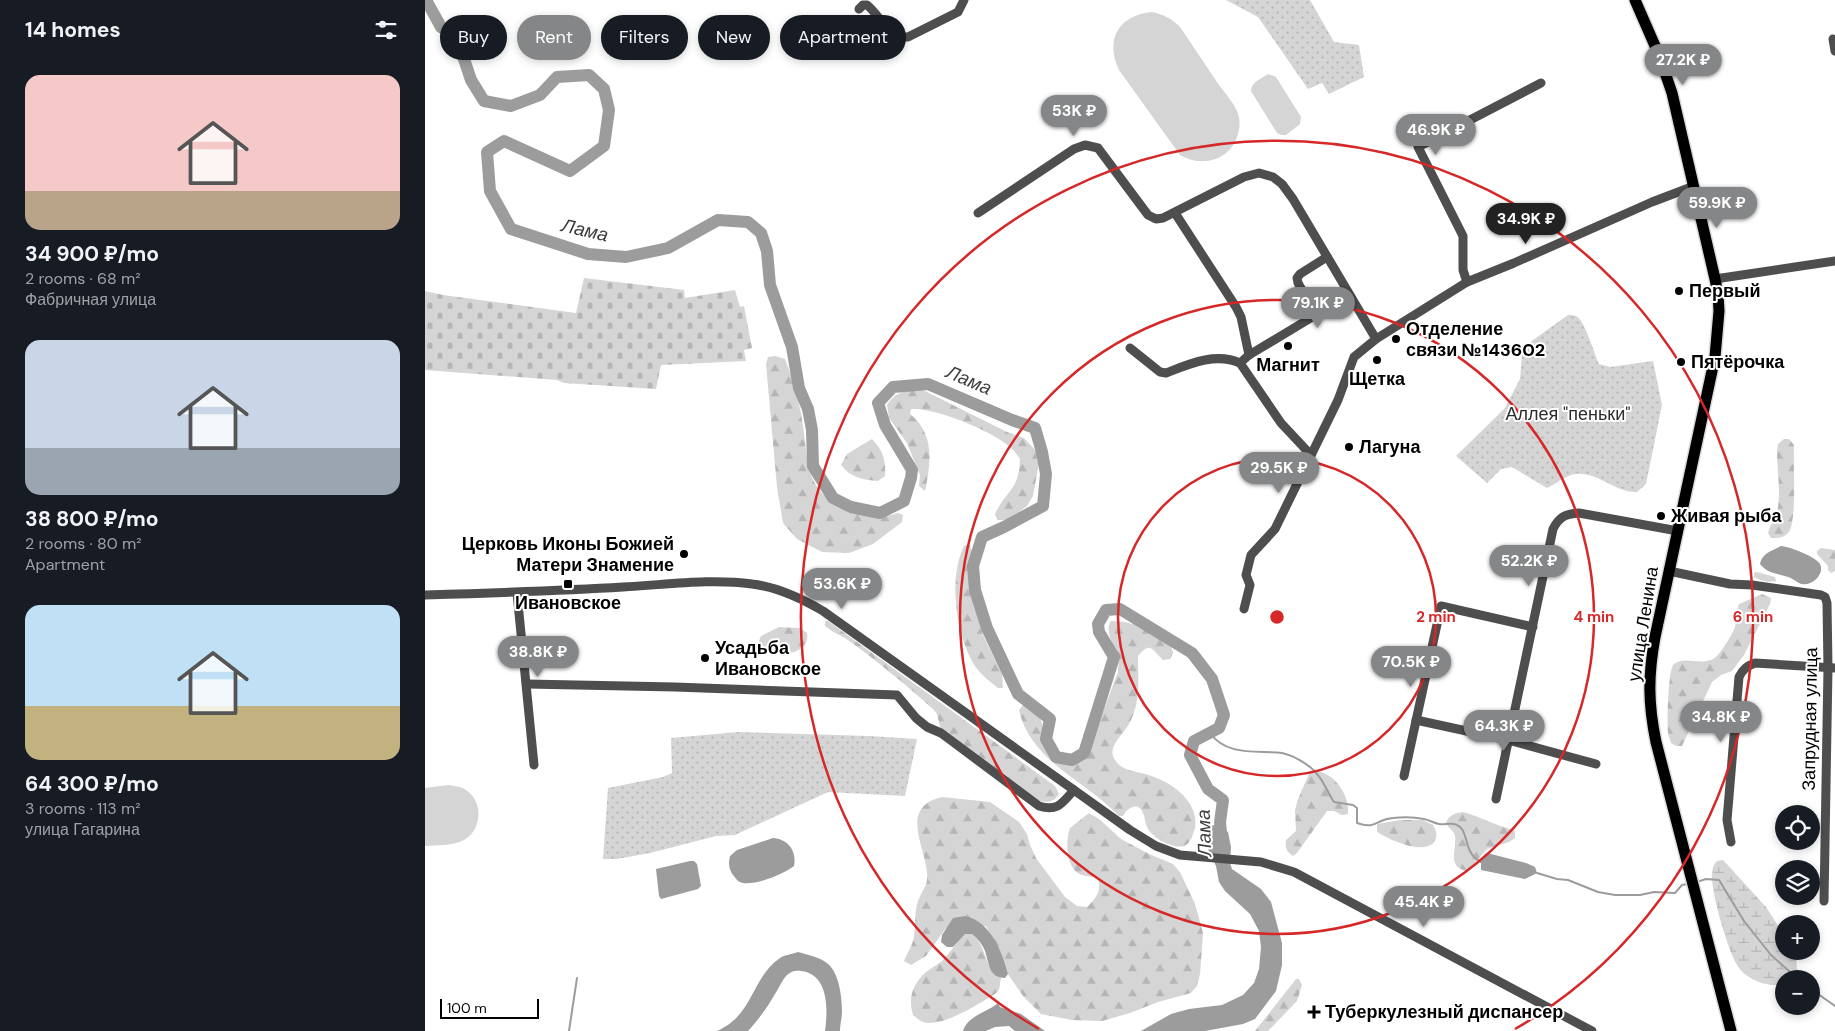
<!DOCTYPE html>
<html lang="en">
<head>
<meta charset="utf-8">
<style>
  :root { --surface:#171b24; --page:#20242c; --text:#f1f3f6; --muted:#9ea1a6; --accent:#858687 }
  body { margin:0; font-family:"DM Sans",sans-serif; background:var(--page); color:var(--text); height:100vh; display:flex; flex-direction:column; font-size:19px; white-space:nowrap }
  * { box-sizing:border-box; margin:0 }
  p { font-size:16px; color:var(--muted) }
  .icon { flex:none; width:28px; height:28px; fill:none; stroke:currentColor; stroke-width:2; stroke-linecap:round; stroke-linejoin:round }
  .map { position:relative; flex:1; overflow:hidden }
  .sheet { display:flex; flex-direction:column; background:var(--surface); width:425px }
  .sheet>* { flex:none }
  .banner { position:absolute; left:15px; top:15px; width:475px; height:45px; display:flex; gap:10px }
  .controls { position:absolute; left:1350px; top:805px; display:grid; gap:10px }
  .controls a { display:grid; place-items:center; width:45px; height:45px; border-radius:50%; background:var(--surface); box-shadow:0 2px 8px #0003; font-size:25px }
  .scale { position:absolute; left:15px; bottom:12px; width:99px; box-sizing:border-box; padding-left:5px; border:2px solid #000; border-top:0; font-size:14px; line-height:18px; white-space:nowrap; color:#000; -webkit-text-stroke:4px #fff; paint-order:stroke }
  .price { position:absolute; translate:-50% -42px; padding:0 11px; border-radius:18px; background:var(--accent); color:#fff; font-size:16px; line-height:32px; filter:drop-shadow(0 1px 2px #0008) }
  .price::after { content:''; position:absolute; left:50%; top:30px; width:15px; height:11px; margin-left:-8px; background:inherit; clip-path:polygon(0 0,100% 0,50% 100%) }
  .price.current { background:#222; color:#fff }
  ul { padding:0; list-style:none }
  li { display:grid; align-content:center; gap:10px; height:265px; padding:0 25px }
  li span { display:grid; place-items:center; height:155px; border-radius:15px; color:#555 }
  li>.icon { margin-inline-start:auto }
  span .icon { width:90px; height:90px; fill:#fffc; stroke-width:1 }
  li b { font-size:21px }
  h2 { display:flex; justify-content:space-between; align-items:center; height:60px; padding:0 25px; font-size:21px }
  .chip { padding:0 18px; border-radius:22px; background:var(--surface); box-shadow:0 2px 8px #0003; font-size:18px; line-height:45px }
  .chip.current { background:var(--accent); color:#fff }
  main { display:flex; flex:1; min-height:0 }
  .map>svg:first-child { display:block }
  .forest { fill:url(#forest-firs) }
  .wetland { fill:url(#wetland-marsh) }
  .cemetery { fill:url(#cemetery-stones) }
  .park { fill:url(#park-dots) }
  .pitch { fill:#d5d5d5 }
  .water { fill:#9c9c9c }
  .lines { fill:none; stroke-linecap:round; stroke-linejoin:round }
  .stream { stroke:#9c9c9c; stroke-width:2 }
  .river { stroke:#9c9c9c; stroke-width:12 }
  .major-casing { stroke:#dbdbdb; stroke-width:14 }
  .minor { stroke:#4e4e4e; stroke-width:9 }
  .major { stroke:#000; stroke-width:11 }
  .ring { fill:none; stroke:#d62828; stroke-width:2.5 }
  .poi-dot { fill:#000; stroke:#fff; stroke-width:2 }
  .labels { text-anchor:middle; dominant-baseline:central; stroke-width:4; stroke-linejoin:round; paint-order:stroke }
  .poi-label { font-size:18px; font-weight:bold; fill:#000; stroke:#fff; text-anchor:start }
  .park-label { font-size:18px; fill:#2c2c2c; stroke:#fff }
  .street-label { font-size:18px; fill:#000; stroke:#fff }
  .water-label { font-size:19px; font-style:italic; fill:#3d3d3d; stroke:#fff }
  .centre { fill:#d62828; stroke:#fff; stroke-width:2.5 }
  .ring-label { font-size:15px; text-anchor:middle; font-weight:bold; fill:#d62828; stroke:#fff; stroke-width:4; stroke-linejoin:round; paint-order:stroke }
</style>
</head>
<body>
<main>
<section class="sheet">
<h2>14 homes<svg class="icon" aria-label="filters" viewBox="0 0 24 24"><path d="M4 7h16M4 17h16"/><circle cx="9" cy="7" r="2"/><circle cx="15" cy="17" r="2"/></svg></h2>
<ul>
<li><span style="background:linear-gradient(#f6c9c9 75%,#b9a48a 0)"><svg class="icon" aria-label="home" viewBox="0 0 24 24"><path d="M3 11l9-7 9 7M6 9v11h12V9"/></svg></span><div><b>34 900 ₽/mo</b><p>2 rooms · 68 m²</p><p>Фабричная улица</p></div></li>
<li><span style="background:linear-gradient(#c9d6e8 70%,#9aa5b1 0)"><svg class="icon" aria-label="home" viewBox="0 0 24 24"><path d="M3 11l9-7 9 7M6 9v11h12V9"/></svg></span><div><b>38 800 ₽/mo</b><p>2 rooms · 80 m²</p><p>Apartment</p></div></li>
<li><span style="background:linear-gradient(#bfe0f5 65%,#c2b280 0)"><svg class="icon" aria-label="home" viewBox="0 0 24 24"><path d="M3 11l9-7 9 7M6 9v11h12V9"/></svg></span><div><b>64 300 ₽/mo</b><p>3 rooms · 113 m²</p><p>улица Гагарина</p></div></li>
</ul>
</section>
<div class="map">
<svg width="1410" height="1031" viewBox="0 0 1410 1031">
  <defs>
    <pattern id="forest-firs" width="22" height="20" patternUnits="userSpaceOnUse" patternTransform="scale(1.25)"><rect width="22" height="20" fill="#d5d5d5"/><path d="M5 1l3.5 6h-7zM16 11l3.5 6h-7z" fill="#b5b5b5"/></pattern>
    <pattern id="wetland-marsh" width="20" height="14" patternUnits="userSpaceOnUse" patternTransform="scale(1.25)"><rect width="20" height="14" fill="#d5d5d5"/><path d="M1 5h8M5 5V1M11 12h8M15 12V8" fill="none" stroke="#b5b5b5"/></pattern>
    <pattern id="cemetery-stones" width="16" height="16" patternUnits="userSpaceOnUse" patternTransform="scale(1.25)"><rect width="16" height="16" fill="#d5d5d5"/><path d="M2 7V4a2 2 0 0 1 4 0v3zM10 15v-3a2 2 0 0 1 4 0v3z" fill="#b5b5b5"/></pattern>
    <pattern id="park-dots" width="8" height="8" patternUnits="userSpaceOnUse" patternTransform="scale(1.25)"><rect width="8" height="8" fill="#d5d5d5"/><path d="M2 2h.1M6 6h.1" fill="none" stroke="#b5b5b5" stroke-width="1.8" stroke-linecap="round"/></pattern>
  </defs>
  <rect width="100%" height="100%" fill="#fff"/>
  <g class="forest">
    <path d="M350,356L360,359C367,377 373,396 376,414C380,433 380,453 385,472C396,507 439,524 473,513L478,515L477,522L448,544L424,553L397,552L372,539L358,523L352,487L341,364L343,357Z"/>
    <path d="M498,390L582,432L599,438L612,452L614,463L608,496L602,506L590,515L581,520H573L570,514C582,489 594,491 595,459C592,455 589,450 585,447C568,431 509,407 486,409L485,414C510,434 506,463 500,491L494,486L495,475L488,458L482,443L464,418L462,405C472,390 481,391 498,390Z"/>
    <path d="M447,439C458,450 461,461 460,476L453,481C438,480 425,477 416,465L422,454Z"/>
    <path d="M1359,439H1364L1369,445C1368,462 1372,520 1364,532C1359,538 1353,538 1346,538L1343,533C1345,526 1348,521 1351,515C1357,499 1352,470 1352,452L1353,444Z"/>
    <path d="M545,545L547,552L544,585L558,635L577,674L578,688H573C564,681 554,673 548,663C531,633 523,578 539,546Z"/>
    <path d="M1396,548L1410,550V571L1406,573L1403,570V566L1392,554V551Z"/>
    <path d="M1332,572L1350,577L1351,581C1344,583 1336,581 1329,577V573Z"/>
    <path d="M1337,594L1346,598L1345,604L1319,655L1307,671L1296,675L1287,682L1257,746H1251L1246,743C1245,739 1243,735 1243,732C1242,723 1243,668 1249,664C1261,655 1279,668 1292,656C1297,651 1308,633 1310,627C1312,619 1311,611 1314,604Z"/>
    <path d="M400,621H403L630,786L634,794C629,803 621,803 612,800L515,727L512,714L508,709C480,684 451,660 420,638C413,634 406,631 400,626Z"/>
    <path d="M686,621C713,621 725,632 746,646L748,653L745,659L738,660C726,649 726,641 713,656C713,680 716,702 704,724C698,735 681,747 690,760C697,771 709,771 720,774C744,780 775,801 770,828C768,834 766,842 761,845C750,851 727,838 722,827C720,823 720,817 718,813C713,801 702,808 698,816H694C661,781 605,761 594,710L598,705C603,705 605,707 608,710C622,721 615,733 621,746C630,766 654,768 664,749L693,672C693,668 694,663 693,659C692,648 678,632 686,621Z"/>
    <path d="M354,627L375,628L382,633C386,653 355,658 341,651C337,649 335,645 334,641L336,636Z"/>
    <path d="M890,771C909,772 925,795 923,814L917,815L909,811H902L872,853L868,856C861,851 860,848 861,840L871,831L870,810L873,799L884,774Z"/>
    <path d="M517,797L565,802L594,822L602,834L605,845L611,858L640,897L652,906L662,907C671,898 677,891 673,878C667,876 663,877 657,875C641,870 640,842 645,828L664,813L674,819L696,839L724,854L748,864L755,872L770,904L778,933L775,974L772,986L766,993L733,1002L705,1013L677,1021L647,1020L616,1014L598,996L583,974L580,964L561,926L521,928L501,956L486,965L479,961C481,955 485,950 487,944C492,932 488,915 493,901C495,895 501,887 502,880C505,852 470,808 517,797Z"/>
    <path d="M1038,812C1056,817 1071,826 1089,830L1090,833V838L1084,842L1062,849L1043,871C1021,868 1032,850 1030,836C1029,830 1023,828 1021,823C1024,815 1030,813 1038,812Z"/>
    <path d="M975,820H998L1008,825C1012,832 1013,837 1008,843C997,855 963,839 952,832V824Z"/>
    <path d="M540,934H547C563,947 558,969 576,978L574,990L570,994C553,1004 517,1028 498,1022C495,1021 491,1017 488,1015C483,998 487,985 501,972C506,968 512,965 517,961C526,952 531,942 540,934Z"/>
    <path d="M871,979H874L877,985L872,1001L843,1031H830Z"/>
  </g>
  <path class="wetland" d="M1298,860L1341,907L1359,935V951H1369L1371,956L1372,970L1366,979H1359V983C1345,990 1319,978 1312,965C1302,948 1288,898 1287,879C1286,872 1288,865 1292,861Z"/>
  <path class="cemetery" d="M159,278L259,290L260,298L310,290L315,307L319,306L327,348L319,350L321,361L236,365L231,389L139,383L132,380L0,370V291L18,295L151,313Z"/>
  <g class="park">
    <path d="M801,0H885L909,42L934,45L939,77L904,94L897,83L883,89L833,17Z"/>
    <path d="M1143,315C1146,315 1149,315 1151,316C1160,320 1169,354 1174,364L1185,367L1228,361L1237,405L1221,484L1212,492C1190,493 1174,472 1151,474C1142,474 1131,484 1122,488L1087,467L1076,469L1062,483L1031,456L1080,408L1095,379L1097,355L1101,345Z"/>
    <path d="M313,732L444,736L492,739L480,796L403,792L310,835L291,836L225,853L192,859H178L183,788L238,777L247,773L246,738Z"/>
  </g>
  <g class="pitch">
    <path d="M726,12C738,14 746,18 755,27C768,46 781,66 794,85C800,93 808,102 812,111C819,127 811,149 795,157C781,164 768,162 755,155L694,70C680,39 693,16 726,12Z"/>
    <path d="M843,74L851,77L876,117L875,124L861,135H856L852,133L826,91C826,82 836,79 843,74Z"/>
    <path d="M23,785C29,786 36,786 41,790C59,802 57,830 39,840C28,846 12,845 0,846V788Z"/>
  </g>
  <g class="water">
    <path d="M1356,546C1365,547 1390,556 1395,564C1400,574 1387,586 1377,584C1372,583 1368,578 1363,577C1352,573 1343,574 1335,564C1337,553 1347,551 1356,546Z"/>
    <path d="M790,825L795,826L803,832L806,847L805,863L807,869L836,889L846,902L857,943V965L851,991L830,1019L818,1024L780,1031H716L746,1014L764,1009L797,1005L818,995L829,983L834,969L836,947L834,931L825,914L800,891L794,882L791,866L777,836L784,826Z"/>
    <path d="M348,838C363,839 372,851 369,866C359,874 324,889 313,881C312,880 309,876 308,875C304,869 303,864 305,856L312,850Z"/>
    <path d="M1062,853L1101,863L1110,867L1112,873L1100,879L1056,870V862L1059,855Z"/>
    <path d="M265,861H269L272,864L276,886L273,889L236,899L234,896L231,869Z"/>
    <path d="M540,916C565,921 577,951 583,974L580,978C564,978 564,963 560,951C557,944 553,939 547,934H540L528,947H522L516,942L517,935L528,918Z"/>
    <path d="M373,952C383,955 395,957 403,964C414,973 417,997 417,1011C417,1018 415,1024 415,1031H400C403,1010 404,974 376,971C371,970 366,971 362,975C357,980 354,988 350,994C342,1008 334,1019 323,1031H292C329,1015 326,978 355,958C359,955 368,954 373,952Z"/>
    <path d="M573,1003L575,1007L596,1014L620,1031H590L584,1026L570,1027L561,1031H538C543,1015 563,1012 573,1003Z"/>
  </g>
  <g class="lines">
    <g class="stream">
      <path d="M785,733C802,757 833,750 857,753C867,755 877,761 885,767C897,776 901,790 909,802L928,805L932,808V823C952,830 951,819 968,818C978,817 989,817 999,819C1004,820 1009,823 1014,824C1018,825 1024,823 1029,824C1046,828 1036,852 1056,862"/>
      <path d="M1112,873L1132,879L1143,880L1173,892L1190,895H1215L1229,892L1250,893L1257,885L1262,884"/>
      <path d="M1272,882L1281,879L1294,880L1319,921L1346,955L1373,979"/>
      <path d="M1386,989L1410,1006"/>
      <path d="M144,1031L152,978"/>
    </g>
    <path class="river" d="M1,0L16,27L32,38L46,80L59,101L86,106L115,95L132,77L164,75L179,89L184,110L179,146L145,171L79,141L62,152L65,191L86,229L163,254L201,257L243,248L293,220L323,222L336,233L342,251L345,285L367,347L374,388L383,409L387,430L388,466L408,498L426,507L455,513L479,501L486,478L487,470L460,425L453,403L468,387L503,384L587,420L610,428L617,452L621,474L618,506L579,527L557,537L548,566L550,590L562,628L593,694L625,719L621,739L631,757L647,760L659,753L689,657L674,632L673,624L681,610L695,609L767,653L787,679L799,715L794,728L769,741L765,755L783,789L798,800L795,822L797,843"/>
    <defs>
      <path id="major" d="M1210,0L1234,55L1247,93L1290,279L1293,294L1294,311L1290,357L1230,637C1223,676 1223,703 1231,742L1306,1031"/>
    </defs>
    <use href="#major" class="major-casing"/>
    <g class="minor">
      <path d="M434,9L438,5H442C456,16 463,39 483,37L533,12L539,0"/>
      <path d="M1408,39L1410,51"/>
      <path d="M553,213L649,149L660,145L673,148L723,215L731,219L738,218L819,177L834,173L848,177L857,184L868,199L951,339"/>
      <path d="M750,213L811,307L816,317L824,355"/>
      <path d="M1290,279L1410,261"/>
      <path d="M1042,282L1038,270V236L993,147L1116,83"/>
      <path d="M705,348L735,372L741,373C764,364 791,352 815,363L856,423L886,455"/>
      <path d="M815,363L824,355L889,316C893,300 873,293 872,278L875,274L902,257"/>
      <path d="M1244,571L1305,584L1327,585L1396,595L1400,597L1402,603L1403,668L1399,901"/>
      <path d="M92,593L109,765"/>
      <path d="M0,595C66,593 132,591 198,587C240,585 285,578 327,584C353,587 376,598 398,611L705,830L731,846L755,855L836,862L869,872L1167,1031"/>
      <path d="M819,609L825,585L821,575L826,555L850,529L913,400L929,357L951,339L1042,282L1089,263L1227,202L1269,186"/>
      <path d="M102,684L250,687L472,695L491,718L502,727L516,733L614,806C633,812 637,803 649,790"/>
      <path d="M991,720L1083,740L1171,764"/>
      <path d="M979,776L1016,606L1108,627"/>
      <path d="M1071,799L1128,529C1134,517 1140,514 1154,513L1253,531"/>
      <path d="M1306,842L1302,820L1314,677C1318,669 1322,666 1330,663L1410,668"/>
    </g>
    <use href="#major" class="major"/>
  </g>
  <g class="ring">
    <circle cx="852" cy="617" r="159"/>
    <circle cx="852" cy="617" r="317"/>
    <path d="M614 1029A476 476 0 1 1 1090 1029"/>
  </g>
  <g class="poi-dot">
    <circle cx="1254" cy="291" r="5"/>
    <circle cx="971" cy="339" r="5"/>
    <circle cx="863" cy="346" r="5"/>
    <circle cx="952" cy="360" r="5"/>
    <circle cx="1256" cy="362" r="5"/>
    <circle cx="924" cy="447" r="5"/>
    <circle cx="1236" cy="516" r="5"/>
    <circle cx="259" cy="554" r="5"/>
    <rect x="138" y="579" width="10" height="10" rx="2.5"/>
    <circle cx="280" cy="658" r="5"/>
    <path d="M886.5 1004.5h5v5h5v5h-5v5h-5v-5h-5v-5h5z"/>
  </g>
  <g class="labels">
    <g class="poi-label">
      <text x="1264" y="291">Первый</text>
      <text x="981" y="329">Отделение<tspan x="981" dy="21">связи №143602</tspan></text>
      <text x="1266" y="362">Пятёрочка</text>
      <text x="863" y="365" text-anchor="middle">Магнит</text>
      <text x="952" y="379" text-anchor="middle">Щетка</text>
      <text x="934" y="447">Лагуна</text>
      <text x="1246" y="516">Живая рыба</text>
      <text x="249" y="544" text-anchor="end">Церковь Иконы Божией<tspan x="249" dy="21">Матери Знамение</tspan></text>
      <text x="143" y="603" text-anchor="middle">Ивановское</text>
      <text x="290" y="648">Усадьба<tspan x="290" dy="21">Ивановское</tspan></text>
      <text x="900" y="1012">Туберкулезный диспансер</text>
    </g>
    <g class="park-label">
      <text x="1143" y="414">Аллея "пеньки"</text>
    </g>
    <g class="street-label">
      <text transform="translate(1218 624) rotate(-81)">улица Ленина</text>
      <text transform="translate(1385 719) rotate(-89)">Запрудная улица</text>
    </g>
    <g class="water-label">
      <text transform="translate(160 230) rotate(13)">Лама</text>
      <text transform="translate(544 380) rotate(23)">Лама</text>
      <text transform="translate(779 833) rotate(-92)">Лама</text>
    </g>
  </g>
  <circle cx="852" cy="617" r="8" class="centre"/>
  <g class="ring-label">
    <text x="1011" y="622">2 min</text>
    <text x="1169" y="622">4 min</text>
    <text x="1328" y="622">6 min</text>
  </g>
</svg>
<div class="controls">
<a><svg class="icon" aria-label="locate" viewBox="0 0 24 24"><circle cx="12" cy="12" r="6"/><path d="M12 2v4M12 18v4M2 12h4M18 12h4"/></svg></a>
<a><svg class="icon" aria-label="layers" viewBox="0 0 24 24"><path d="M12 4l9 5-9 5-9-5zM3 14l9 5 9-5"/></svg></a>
<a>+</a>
<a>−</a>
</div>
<div class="scale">100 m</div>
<b class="price" style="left:1258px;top:86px">27.2K ₽</b>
<b class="price" style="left:649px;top:137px">53K ₽</b>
<b class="price" style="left:1011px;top:156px">46.9K ₽</b>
<b class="price" style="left:1292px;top:229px">59.9K ₽</b>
<b class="price current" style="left:1101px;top:245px">34.9K ₽</b>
<b class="price" style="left:893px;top:329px">79.1K ₽</b>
<b class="price" style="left:854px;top:494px">29.5K ₽</b>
<b class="price" style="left:1104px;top:587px">52.2K ₽</b>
<b class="price" style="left:417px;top:610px">53.6K ₽</b>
<b class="price" style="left:113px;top:678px">38.8K ₽</b>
<b class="price" style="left:986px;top:688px">70.5K ₽</b>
<b class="price" style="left:1296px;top:743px">34.8K ₽</b>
<b class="price" style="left:1079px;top:752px">64.3K ₽</b>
<b class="price" style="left:999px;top:928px">45.4K ₽</b>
<div class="banner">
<a class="chip">Buy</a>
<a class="chip current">Rent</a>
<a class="chip">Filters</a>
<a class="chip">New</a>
<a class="chip">Apartment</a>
</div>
</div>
</main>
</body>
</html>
